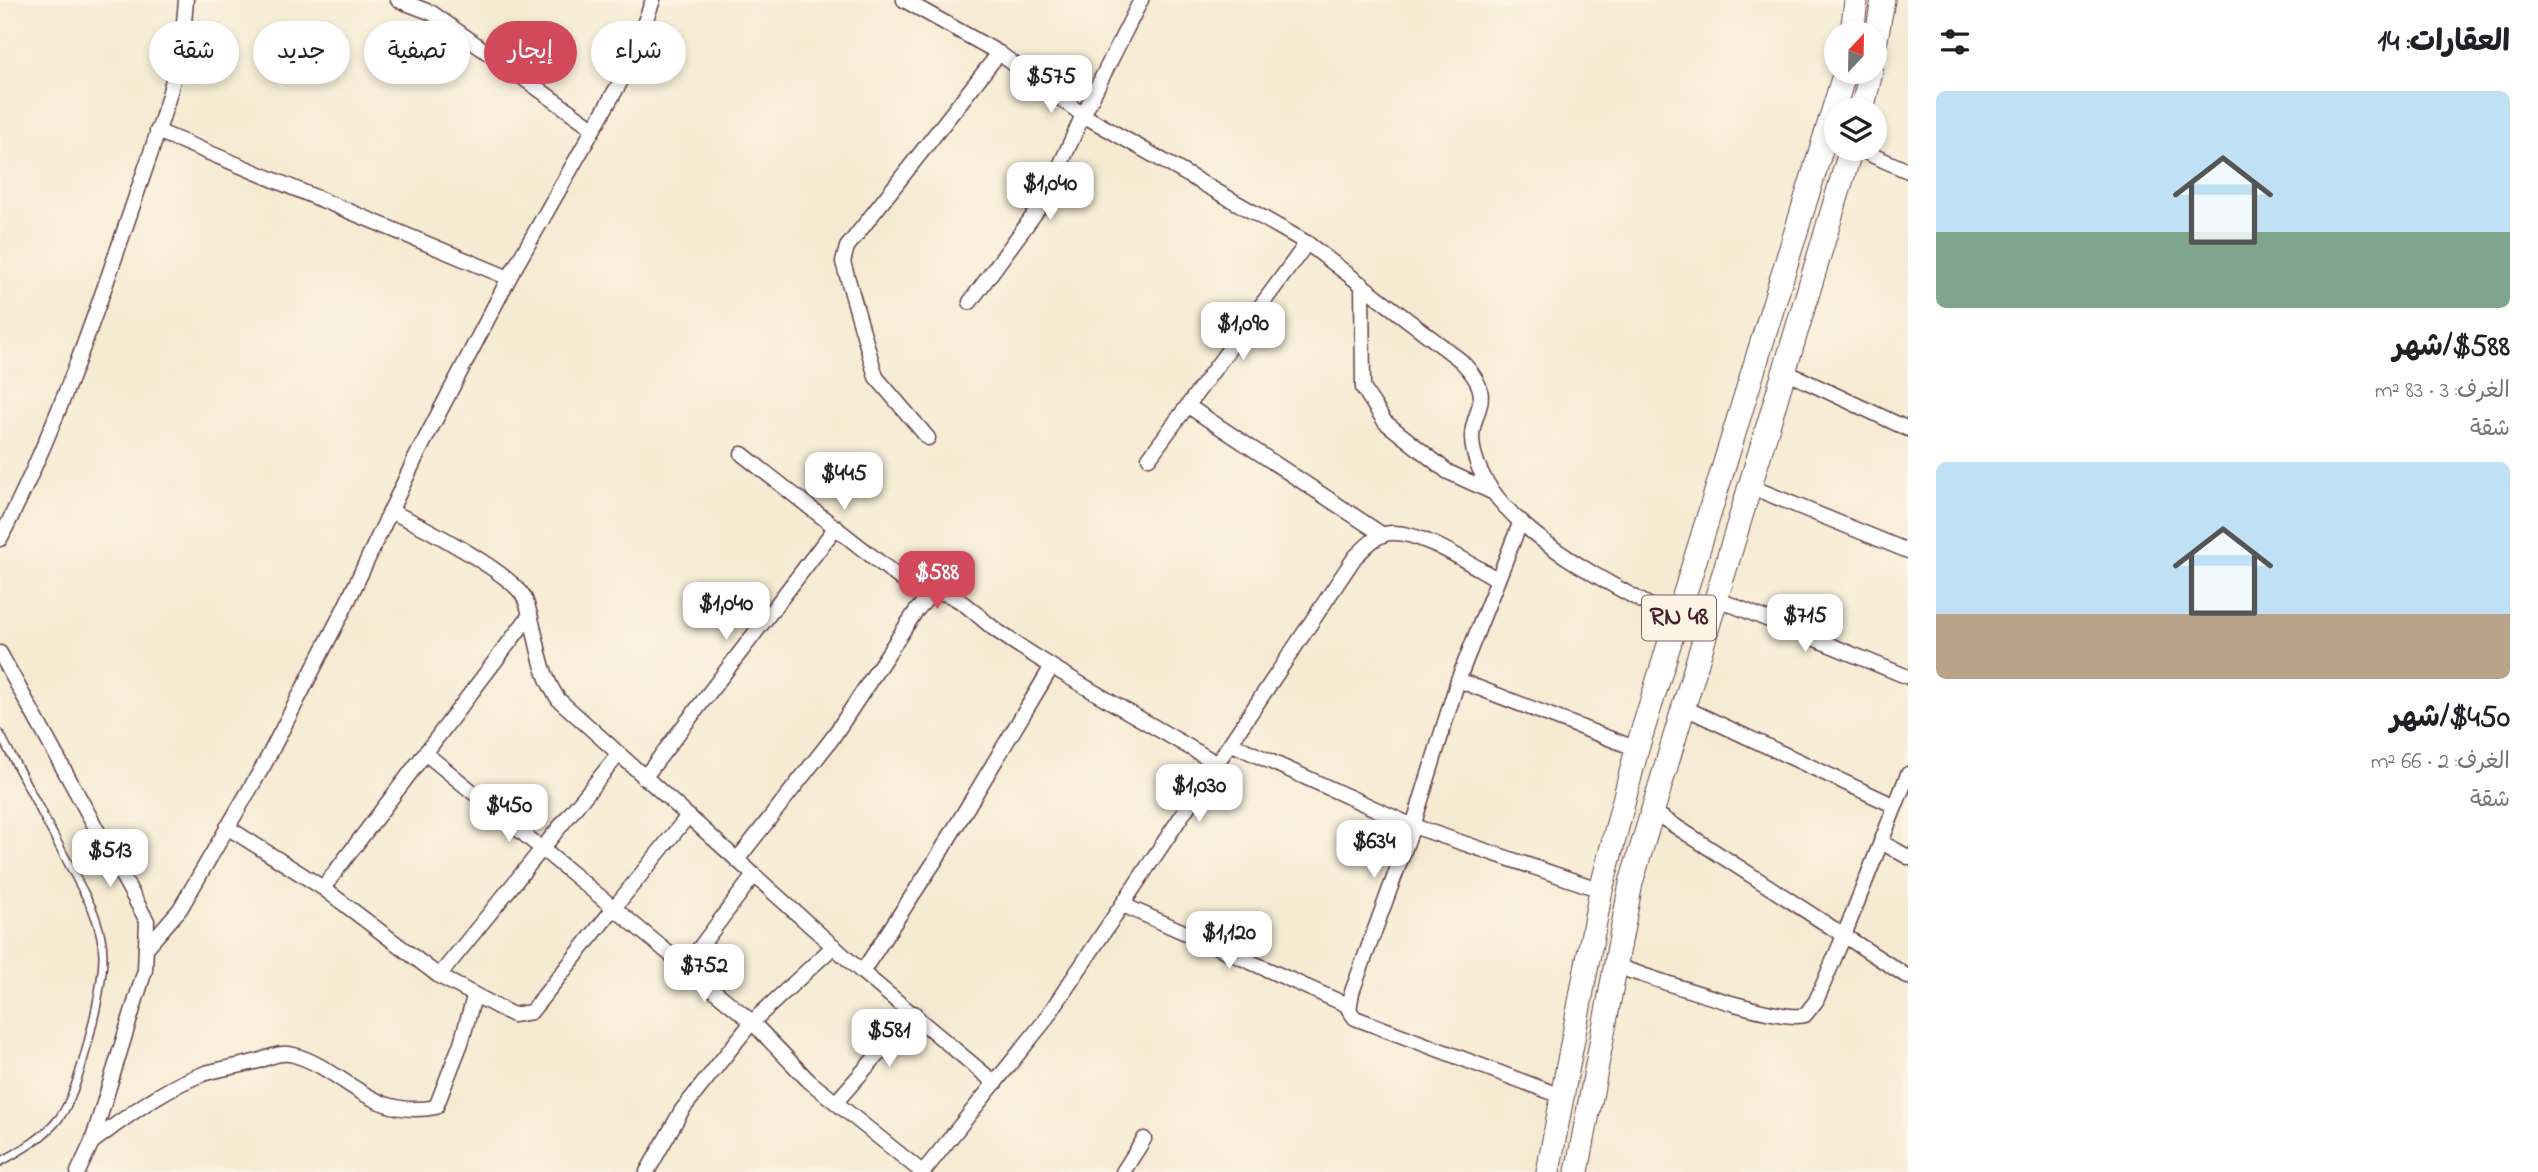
<!DOCTYPE html>
<html lang="ar">
<head>
<meta charset="utf-8">
<style>
  :root { --surface:#fff; --page:#f2f2f2; --text:#202124; --muted:#757577; --accent:#d1495b }
  body { margin:0; font-family:"Indie Flower","Playpen Sans Arabic",sans-serif; background:var(--page); color:var(--text); direction:rtl; height:100vh; display:flex; flex-direction:column; font-size:26px; white-space:nowrap }
  * { box-sizing:border-box; margin:0 }
  p { font-size:23px; color:var(--muted) }
  .icon { flex:none; width:38px; height:38px; fill:none; stroke:currentColor; stroke-width:2; stroke-linecap:round; stroke-linejoin:round }
  .map { position:relative; flex:1; overflow:hidden; direction:ltr }
  .panel { display:flex; flex-direction:column; background:var(--surface); width:630px }
  .panel>* { flex:none }
  .hud { position:absolute; left:21px; top:21px; width:665px; height:63px; direction:rtl; display:flex; gap:14px }
  .needle { width:46px; rotate:22deg }
  .fabs { position:absolute; left:1824px; top:21px; display:grid; gap:14px }
  .fabs a { display:grid; place-items:center; width:63px; height:63px; border-radius:50%; background:var(--surface); box-shadow:0 4px 10px #0003; font-size:35px }
  .price { position:absolute; translate:-50% -60px; padding:0 16px; border-radius:14px; background:#fff; color:#222; font-size:23px; line-height:46px; filter:drop-shadow(0 2px 4px #0008) }
  .price::after { content:''; position:absolute; left:50%; top:42px; width:21px; height:16px; margin-left:-10px; background:inherit; clip-path:polygon(0 0,100% 0,50% 100%) }
  .price.on { background:var(--accent); color:#fff }
  ul { padding:0; list-style:none }
  li { display:grid; align-content:center; gap:14px; height:371px; padding:0 28px }
  li span { display:grid; place-items:center; height:217px; border-radius:10px; color:#555 }
  li>.icon { margin-inline-start:auto }
  span .icon { width:126px; height:126px; fill:#fffc; stroke-width:1 }
  li b { font-size:30px }
  h2 { display:flex; justify-content:space-between; align-items:center; height:84px; padding:0 28px; font-size:30px }
  .tag { padding:0 24px; border-radius:32px; background:var(--surface); box-shadow:0 4px 10px #0003; font-size:24px; line-height:63px }
  .tag.on { background:var(--accent); color:#fff }
  main { display:flex; flex:1; min-height:0 }
  .map>svg:first-child { display:block }
  .lines { fill:none; stroke-linecap:round; stroke-linejoin:round }
  .service-casing { stroke:#643e44; stroke-width:10 }
  .minor-casing { stroke:#643e44; stroke-width:17 }
  .trunk-casing { stroke:#643e44; stroke-width:25 }
  .service { stroke:#fff; stroke-width:7 }
  .minor { stroke:#fff; stroke-width:14 }
  .trunk { stroke:#fff; stroke-width:23 }
  .labels { text-anchor:middle; dominant-baseline:central; stroke-width:6; stroke-linejoin:round; paint-order:stroke }
  .shield { fill:#fcf5e5; stroke:#7f5f63; stroke-width:2 }
  .shield-label { font-size:26px; font-weight:bold; fill:#4a1f2b }
</style>
</head>
<body>
<main>
<section class="panel">
<h2>العقارات: 14<svg class="icon" aria-label="filters" viewBox="0 0 24 24"><path d="M4 7h16M4 17h16"/><circle cx="9" cy="7" r="2"/><circle cx="15" cy="17" r="2"/></svg></h2>
<ul>
<li><span style="background:linear-gradient(#bfe0f5 65%,#7fa58c 0)"><svg class="icon" aria-label="home" viewBox="0 0 24 24"><path d="M3 11l9-7 9 7M6 9v11h12V9"/></svg></span><div><b>$588/شهر</b><p>الغرف: 3 · 83 m²</p><p>شقة</p></div></li>
<li><span style="background:linear-gradient(#bfe0f5 70%,#b9a48a 0)"><svg class="icon" aria-label="home" viewBox="0 0 24 24"><path d="M3 11l9-7 9 7M6 9v11h12V9"/></svg></span><div><b>$450/شهر</b><p>الغرف: 2 · 66 m²</p><p>شقة</p></div></li>
</ul>
</section>
<div class="map">
<svg width="1908" height="1172" viewBox="0 0 1908 1172">
  <rect width="100%" height="100%" fill="#fcf5e5"/>
  <filter id="ink" filterUnits="userSpaceOnUse"><feTurbulence type="fractalNoise" baseFrequency=".0143" numOctaves="2"/><feDisplacementMap in="SourceGraphic" scale="14" xChannelSelector="R" yChannelSelector="G"/><feConvolveMatrix kernelMatrix="1 2 1 2 8 2 1 2 1" color-interpolation-filters="sRGB"/></filter>
  <filter id="wash" filterUnits="userSpaceOnUse"><feTurbulence type="fractalNoise" baseFrequency=".00686" numOctaves="4" result="noise"/><feDisplacementMap in="SourceGraphic" scale="28" xChannelSelector="R" yChannelSelector="G"/><feGaussianBlur stdDeviation="1.57" result="paint"/><feColorMatrix in="noise" values="0 0 0 0 0 0 0 0 0 0 0 0 0 0 0 0 0 1.4 0 .05"/><feComposite in="paint" operator="in"/></filter>
  <g filter="url(#wash)">
    <rect width="100%" height="100%" fill="#f5ebd3"/>
  </g>
  <g filter="url(#ink)">
    <g class="lines">
      <defs>
        <path id="service" d="M0,734L92,908C98,923 103,938 103,955C103,989 80,1090 60,1117C45,1137 22,1150 0,1162"/>
        <g id="minor">
          <path d="M398,0L432,13L593,128"/>
          <path d="M904,0L999,53L1083,115L1141,0"/>
          <path d="M157,131L509,278"/>
          <path d="M1858,149L1908,171"/>
          <path d="M1362,284L1363,388L1385,422L1448,472L1494,493"/>
          <path d="M970,302L1044,201L1083,115L1307,243L1460,360C1504,404 1463,409 1474,453C1493,530 1615,585 1678,621"/>
          <path d="M1784,371L1908,429"/>
          <path d="M1188,406L1383,535"/>
          <path d="M928,438L876,377L843,262L847,247L999,53"/>
          <path d="M742,454L925,598"/>
          <path d="M1149,458L1307,243"/>
          <path d="M1749,486L1908,551"/>
          <path d="M392,512C419,524 514,574 525,599C538,632 537,671 559,700L862,972L995,1083"/>
          <path d="M1521,521L1458,680L1413,826L1352,992L1349,1010L1355,1018L1561,1096"/>
          <path d="M0,539C56,430 96,314 135,199C157,134 182,70 186,0"/>
          <path d="M1715,598L1908,677"/>
          <path d="M0,653L147,921L145,970L92,1142L78,1172"/>
          <path d="M1458,680L1637,749"/>
          <path d="M1683,707L1895,806"/>
          <path d="M1232,744L1413,826L1601,890"/>
          <path d="M644,778L836,527"/>
          <path d="M1652,811L1908,977"/>
          <path d="M688,816L614,908L752,1022L809,1081L922,1172"/>
          <path d="M227,827L323,888L439,976L513,1015L531,1012L614,908L425,753"/>
          <path d="M1881,842L1908,857"/>
          <path d="M737,860L831,740L916,611L933,592C958,591 980,620 1000,633C1069,680 1144,720 1216,763"/>
          <path d="M323,888L530,615"/>
          <path d="M1123,905L1349,1006"/>
          <path d="M148,946L180,909L265,763L345,607L416,457L509,278L627,70L653,0"/>
          <path d="M686,966L754,875"/>
          <path d="M1615,966C1648,976 1780,1024 1805,1015L1816,1001L1843,938L1908,774"/>
          <path d="M862,972L935,861L1051,668"/>
          <path d="M439,976L618,755"/>
          <path d="M837,1101L914,1013"/>
          <path d="M92,1142C127,1117 164,1087 206,1073C223,1068 241,1066 258,1061C270,1057 281,1051 294,1055C346,1070 370,1120 436,1107L461,1043L474,997"/>
          <path d="M647,1172L682,1110L752,1022L834,946"/>
          <path d="M923,1172L1043,1023L1355,557C1366,547 1376,534 1391,533C1421,531 1470,564 1497,579"/>
          <path d="M1123,1172L1144,1139"/>
        </g>
        <g id="trunk">
          <path d="M1852,33L1856,0"/>
          <path d="M1874,51L1883,0"/>
          <path d="M1862,110L1871,72"/>
          <path d="M1548,1172L1601,890L1637,749L1845,72"/>
          <path d="M1577,1172L1631,883L1851,149"/>
        </g>
      </defs>
      <use href="#service" class="service-casing"/>
      <use href="#minor" class="minor-casing"/>
      <use href="#trunk" class="trunk-casing"/>
      <use href="#service" class="service"/>
      <use href="#minor" class="minor"/>
      <use href="#trunk" class="trunk"/>
    </g>
  </g>
  <g class="labels">
    <rect class="shield" x="1642" y="595.5" width="74" height="45" rx="5"/>
    <g class="shield-label">
      <text x="1679" y="618">RN 48</text>
    </g>
  </g>
</svg>
<div class="fabs">
<a><svg class="needle" viewBox="-14 -14 28 28"><path d="M0-13l5 13h-10z" fill="#e53935"/><path d="M0 13l5-13h-10z" fill="#757577"/></svg></a>
<a><svg class="icon" aria-label="layers" viewBox="0 0 24 24"><path d="M12 4l9 5-9 5-9-5zM3 14l9 5 9-5"/></svg></a>
</div>
<b class="price" style="left:1051px;top:115px">$575</b>
<b class="price" style="left:1050px;top:222px">$1,040</b>
<b class="price" style="left:1243px;top:362px">$1,090</b>
<b class="price" style="left:844px;top:512px">$445</b>
<b class="price on" style="left:937px;top:611px">$588</b>
<b class="price" style="left:726px;top:642px">$1,040</b>
<b class="price" style="left:1805px;top:654px">$715</b>
<b class="price" style="left:1199px;top:824px">$1,030</b>
<b class="price" style="left:509px;top:844px">$450</b>
<b class="price" style="left:1374px;top:880px">$634</b>
<b class="price" style="left:110px;top:889px">$513</b>
<b class="price" style="left:1229px;top:971px">$1,120</b>
<b class="price" style="left:704px;top:1004px">$752</b>
<b class="price" style="left:889px;top:1069px">$581</b>
<div class="hud">
<a class="tag">شراء</a>
<a class="tag on">إيجار</a>
<a class="tag">تصفية</a>
<a class="tag">جديد</a>
<a class="tag">شقة</a>
</div>
</div>
</main>
</body>
</html>
